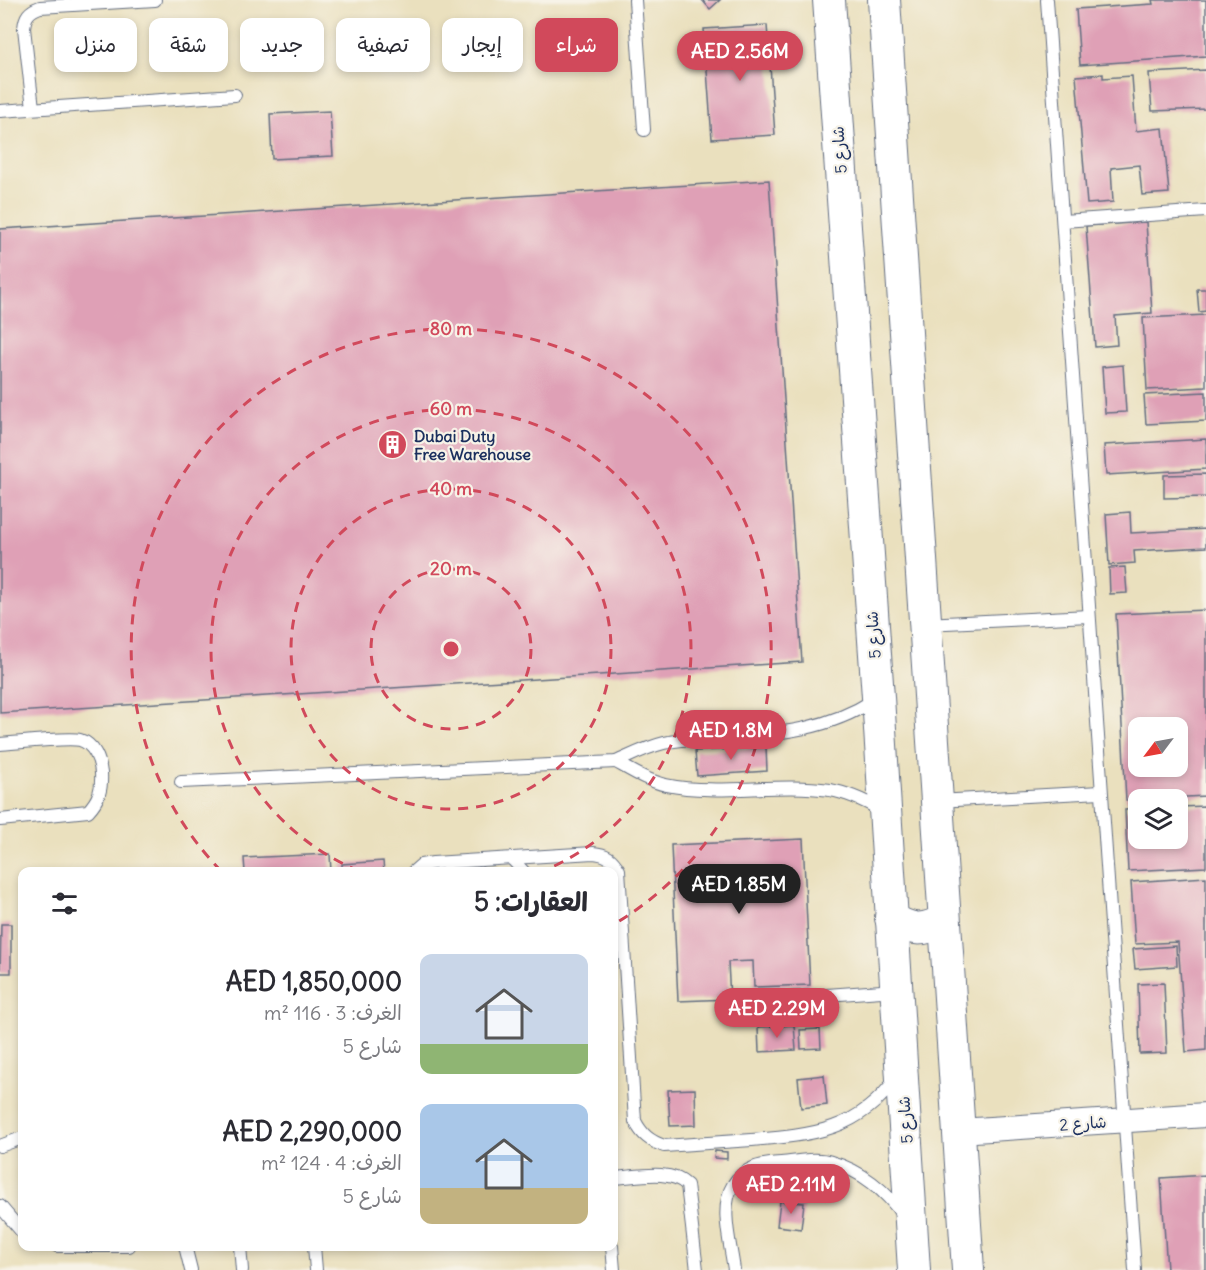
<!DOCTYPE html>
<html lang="ar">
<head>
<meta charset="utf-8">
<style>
  :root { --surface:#fff; --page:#f7f7f7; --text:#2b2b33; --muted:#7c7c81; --accent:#d1495b }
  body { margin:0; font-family:Delius,"Playpen Sans Arabic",sans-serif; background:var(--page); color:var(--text); direction:rtl; height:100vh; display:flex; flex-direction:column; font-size:22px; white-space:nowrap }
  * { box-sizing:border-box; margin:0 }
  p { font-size:20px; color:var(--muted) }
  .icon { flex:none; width:33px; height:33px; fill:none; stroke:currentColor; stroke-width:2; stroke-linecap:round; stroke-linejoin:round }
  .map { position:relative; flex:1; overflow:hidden; direction:ltr }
  .details { position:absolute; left:18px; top:867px; width:600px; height:384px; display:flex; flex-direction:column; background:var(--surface); border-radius:12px; box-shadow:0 3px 9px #0003; direction:rtl }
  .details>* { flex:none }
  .guide { position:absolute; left:18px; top:18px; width:600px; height:54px; direction:rtl; display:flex; gap:12px }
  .needle { width:39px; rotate:238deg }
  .fabs { position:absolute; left:1128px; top:717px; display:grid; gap:12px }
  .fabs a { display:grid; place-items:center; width:60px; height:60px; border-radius:12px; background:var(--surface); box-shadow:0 3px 9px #0003; font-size:30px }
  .price { position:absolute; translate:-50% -51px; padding:0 14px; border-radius:21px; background:var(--accent); color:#fff; font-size:20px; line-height:39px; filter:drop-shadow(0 2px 3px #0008) }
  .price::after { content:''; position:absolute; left:50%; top:36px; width:18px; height:14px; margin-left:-9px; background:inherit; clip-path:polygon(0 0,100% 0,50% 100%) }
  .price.on { background:#222; color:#fff }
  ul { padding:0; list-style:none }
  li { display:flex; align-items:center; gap:18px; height:150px; padding:0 30px }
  li span { display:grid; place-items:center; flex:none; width:168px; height:120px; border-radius:12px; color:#555 }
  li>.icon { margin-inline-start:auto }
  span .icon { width:72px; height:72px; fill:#fffc; stroke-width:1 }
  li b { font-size:26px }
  h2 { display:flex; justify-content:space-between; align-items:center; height:72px; padding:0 30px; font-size:26px }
  .chip { padding:0 21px; border-radius:12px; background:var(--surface); box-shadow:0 3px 9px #0003; font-size:21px; line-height:54px }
  .chip.on { background:var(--accent); color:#fff }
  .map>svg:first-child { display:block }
  .building { fill:#dfa0b6; fill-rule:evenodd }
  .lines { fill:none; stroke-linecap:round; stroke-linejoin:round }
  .service-casing { stroke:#636d80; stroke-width:14 }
  .minor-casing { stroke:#636d80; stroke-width:26 }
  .tertiary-casing { stroke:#636d80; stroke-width:34 }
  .service { stroke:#fff; stroke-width:12 }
  .minor { stroke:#fff; stroke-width:24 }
  .tertiary { stroke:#fff; stroke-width:32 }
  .ring { fill:none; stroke:#d1495b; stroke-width:3; stroke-dasharray:10 8 }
  .labels { text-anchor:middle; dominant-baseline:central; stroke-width:4.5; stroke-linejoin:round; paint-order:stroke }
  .street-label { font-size:16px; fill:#1b2f5e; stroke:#f7f3e8 }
  .poi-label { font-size:16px; font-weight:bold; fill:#1b2f5e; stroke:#f7f3e8; text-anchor:start }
  .centre { fill:#d1495b; stroke:#f7f3e8; stroke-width:3 }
  .ring-label { font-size:18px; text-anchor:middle; font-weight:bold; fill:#d1495b; stroke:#f7f3e8; stroke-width:4.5; stroke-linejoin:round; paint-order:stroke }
</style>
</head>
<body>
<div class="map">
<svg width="1206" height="1270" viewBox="0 0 1206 1270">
  <rect width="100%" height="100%" fill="#f7f3e8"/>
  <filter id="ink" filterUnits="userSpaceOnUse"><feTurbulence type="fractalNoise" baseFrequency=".0167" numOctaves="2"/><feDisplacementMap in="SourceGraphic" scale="12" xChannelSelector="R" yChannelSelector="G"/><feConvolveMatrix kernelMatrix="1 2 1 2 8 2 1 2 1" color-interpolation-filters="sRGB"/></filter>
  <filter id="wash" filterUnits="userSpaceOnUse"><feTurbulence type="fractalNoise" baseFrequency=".008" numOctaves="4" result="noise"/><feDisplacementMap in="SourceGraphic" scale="24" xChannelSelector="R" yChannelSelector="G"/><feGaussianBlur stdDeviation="1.35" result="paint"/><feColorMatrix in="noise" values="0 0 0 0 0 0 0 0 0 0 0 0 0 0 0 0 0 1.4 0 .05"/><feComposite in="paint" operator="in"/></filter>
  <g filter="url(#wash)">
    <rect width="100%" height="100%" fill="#eae0be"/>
    <g id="blocks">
      <g class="building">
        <path d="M702,0H720L710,9Z"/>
        <path d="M1152,0H1206V56L1080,65L1076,9L1153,4Z"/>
        <path d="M767,25L775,135L712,139L704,29Z"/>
        <path d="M1206,70V109L1152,111L1149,73Z"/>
        <path d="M1103,74V78L1132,76L1136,131L1163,128L1169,193L1142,195L1139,165L1111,168L1113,202L1087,204L1076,76Z"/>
        <path d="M330,111L333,156L272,159L270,114Z"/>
        <path d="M769,180L802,662L0,713V229Z"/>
        <path d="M1146,222L1152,313L1115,316L1117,345L1095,347L1086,226Z"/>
        <path d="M1197,289H1206V311L1199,312Z"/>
        <path d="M1206,315V387L1147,390L1143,318Z"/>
        <path d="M1123,365L1126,412L1105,413L1102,367Z"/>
        <path d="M1206,392V421L1146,424L1144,395Z"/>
        <path d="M1206,439V469L1106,475L1104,445Z"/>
        <path d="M1206,474V497L1164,498V475Z"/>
        <path d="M1130,512L1131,533L1206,529V547L1134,551L1135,563L1109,565L1106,514Z"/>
        <path d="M1125,567L1127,593L1110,594L1109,568Z"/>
        <path d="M1206,610V796L1126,800L1116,614ZM1138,728H1178V766H1138Z"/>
        <path d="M766,747L767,771L697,776L695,751Z"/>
        <path d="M1206,806V867L1128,871L1125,810L1138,809V838H1178V807Z"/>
        <path d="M803,839L810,985L754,987L753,961L728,962L730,999L678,1001L671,845Z"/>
        <path d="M330,854L331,872H245L244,858Z"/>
        <path d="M383,861L384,872H342V864Z"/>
        <path d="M1206,877V1050L1186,1052L1178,942L1135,944L1131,882Z"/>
        <path d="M1,924H11V973H0Z"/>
        <path d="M1176,946L1177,966L1135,969L1133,949Z"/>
        <path d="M1164,983L1167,1053L1140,1054L1138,984Z"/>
        <path d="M794,1025L796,1050L759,1052L758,1027Z"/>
        <path d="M820,1029L821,1048L801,1049L800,1030Z"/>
        <path d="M824,1075L827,1105L801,1108L798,1078Z"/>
        <path d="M695,1089L696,1125L670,1126L668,1090Z"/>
        <path d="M715,1151L727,1152V1159L714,1158Z"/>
        <path d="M1206,1175V1270H1167L1161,1178Z"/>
        <path d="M768,1181L810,1182L809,1198L768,1196Z"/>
        <path d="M780,1201L804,1203L801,1229L777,1226Z"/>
      </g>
    </g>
  </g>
  <g filter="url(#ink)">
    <use href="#blocks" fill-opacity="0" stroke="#636d80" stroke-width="1.5"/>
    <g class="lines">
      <defs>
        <g id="service">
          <path d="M635,0L644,130"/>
          <path d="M1047,0L1135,1270"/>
          <path d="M33,108L24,28C25,16 29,11 40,7L155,0"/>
          <path d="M0,111L235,95"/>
          <path d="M1063,221L1206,211"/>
          <path d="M925,624L1089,616"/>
          <path d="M0,744C16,743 68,737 80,740C94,744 100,760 101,773C102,790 99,799 88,811L0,820"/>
          <path d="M616,762C632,771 648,781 666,785C720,796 776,782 830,790C848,793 865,801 881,810"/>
          <path d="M181,782L616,762C632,755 647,747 664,743C685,738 707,738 728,737C781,734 829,729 874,700"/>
          <path d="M937,801L1101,792"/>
          <path d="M512,859L524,872"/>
          <path d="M413,872L421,865L433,863L593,853C606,854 612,858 619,870L635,1121C642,1135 650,1141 664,1146C693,1144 723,1142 752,1140C813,1135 859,1131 897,1077"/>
          <path d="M731,1002L895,990"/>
          <path d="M0,1146L22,1138"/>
          <path d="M614,1178C636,1177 670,1168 687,1185L697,1270"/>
          <path d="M0,1206L22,1232"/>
          <path d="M57,1246H129"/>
          <path d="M185,1246L191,1270"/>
          <path d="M240,1246L242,1270"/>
          <path d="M314,1246L316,1270"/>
          <path d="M612,1246L614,1270"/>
          <path d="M734,1270C731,1245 719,1207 733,1185C744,1167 762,1164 781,1163C797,1162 816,1157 831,1162C860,1170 887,1191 903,1216"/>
        </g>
        <path id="minor" d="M959,1131L1206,1115"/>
        <g id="tertiary">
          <path d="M829,0L878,697L914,1270"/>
          <path d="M884,0L968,1270"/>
          <path d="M891,918C910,931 924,932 944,920"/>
        </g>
      </defs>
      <use href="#service" class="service-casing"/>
      <use href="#minor" class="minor-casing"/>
      <use href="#tertiary" class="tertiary-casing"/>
      <use href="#service" class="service"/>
      <use href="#minor" class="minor"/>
      <use href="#tertiary" class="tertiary"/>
    </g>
  </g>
  <g class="ring">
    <circle cx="451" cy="649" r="80"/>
    <circle cx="451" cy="649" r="160"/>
    <path d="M359 871A240 240 0 1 1 543 871"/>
    <path d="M221 871A320 320 0 1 1 616 923"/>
  </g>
  <defs>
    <symbol id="building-disc" viewBox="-11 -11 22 22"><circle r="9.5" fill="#d1495b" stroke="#f7f3e8"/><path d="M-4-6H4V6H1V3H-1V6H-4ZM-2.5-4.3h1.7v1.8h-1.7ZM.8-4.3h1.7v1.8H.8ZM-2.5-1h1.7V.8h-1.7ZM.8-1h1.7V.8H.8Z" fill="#fff"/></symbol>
  </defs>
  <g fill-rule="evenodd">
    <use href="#building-disc" x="376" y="428" width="33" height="33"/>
  </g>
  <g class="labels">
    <g class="street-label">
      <text transform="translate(839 150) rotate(-94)">شارع 5</text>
      <text transform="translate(873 635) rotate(-94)">شارع 5</text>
      <text transform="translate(905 1120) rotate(-94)">شارع 5</text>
      <text transform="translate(1083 1123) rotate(-4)">شارع 2</text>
    </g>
    <g class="poi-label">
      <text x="414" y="436">Dubai Duty<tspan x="414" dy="18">Free Warehouse</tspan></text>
    </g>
  </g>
  <circle cx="451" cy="649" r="9" class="centre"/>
  <g class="ring-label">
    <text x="451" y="335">80 m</text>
    <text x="451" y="415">60 m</text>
    <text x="451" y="495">40 m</text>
    <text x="451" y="575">20 m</text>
  </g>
</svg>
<div class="fabs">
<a><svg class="needle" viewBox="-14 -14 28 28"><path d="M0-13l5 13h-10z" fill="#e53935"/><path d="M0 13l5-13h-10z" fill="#7c7c81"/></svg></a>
<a><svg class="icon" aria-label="layers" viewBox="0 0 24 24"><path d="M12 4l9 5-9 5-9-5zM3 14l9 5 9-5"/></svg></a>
</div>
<b class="price" style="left:740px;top:82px">AED 2.56M</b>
<b class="price" style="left:731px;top:761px">AED 1.8M</b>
<b class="price on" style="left:739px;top:915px">AED 1.85M</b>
<b class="price" style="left:777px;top:1039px">AED 2.29M</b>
<b class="price" style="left:791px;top:1215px">AED 2.11M</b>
<div class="guide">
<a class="chip on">شراء</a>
<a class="chip">إيجار</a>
<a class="chip">تصفية</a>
<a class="chip">جديد</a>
<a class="chip">شقة</a>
<a class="chip">منزل</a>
</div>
<section class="details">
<h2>العقارات: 5<svg class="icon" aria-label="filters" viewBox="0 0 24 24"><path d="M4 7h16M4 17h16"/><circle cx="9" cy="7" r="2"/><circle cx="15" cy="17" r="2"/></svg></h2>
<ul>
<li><span style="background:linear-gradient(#c9d6e8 75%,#8fb573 0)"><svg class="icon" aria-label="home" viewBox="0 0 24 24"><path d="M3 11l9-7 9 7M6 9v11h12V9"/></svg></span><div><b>AED 1,850,000</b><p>الغرف: 3 · 116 m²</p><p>شارع 5</p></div></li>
<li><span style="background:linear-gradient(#a9c7e8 70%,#c2b280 0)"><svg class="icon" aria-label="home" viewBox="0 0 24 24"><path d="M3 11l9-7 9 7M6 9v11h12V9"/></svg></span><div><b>AED 2,290,000</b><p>الغرف: 4 · 124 m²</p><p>شارع 5</p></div></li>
</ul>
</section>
</div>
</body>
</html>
